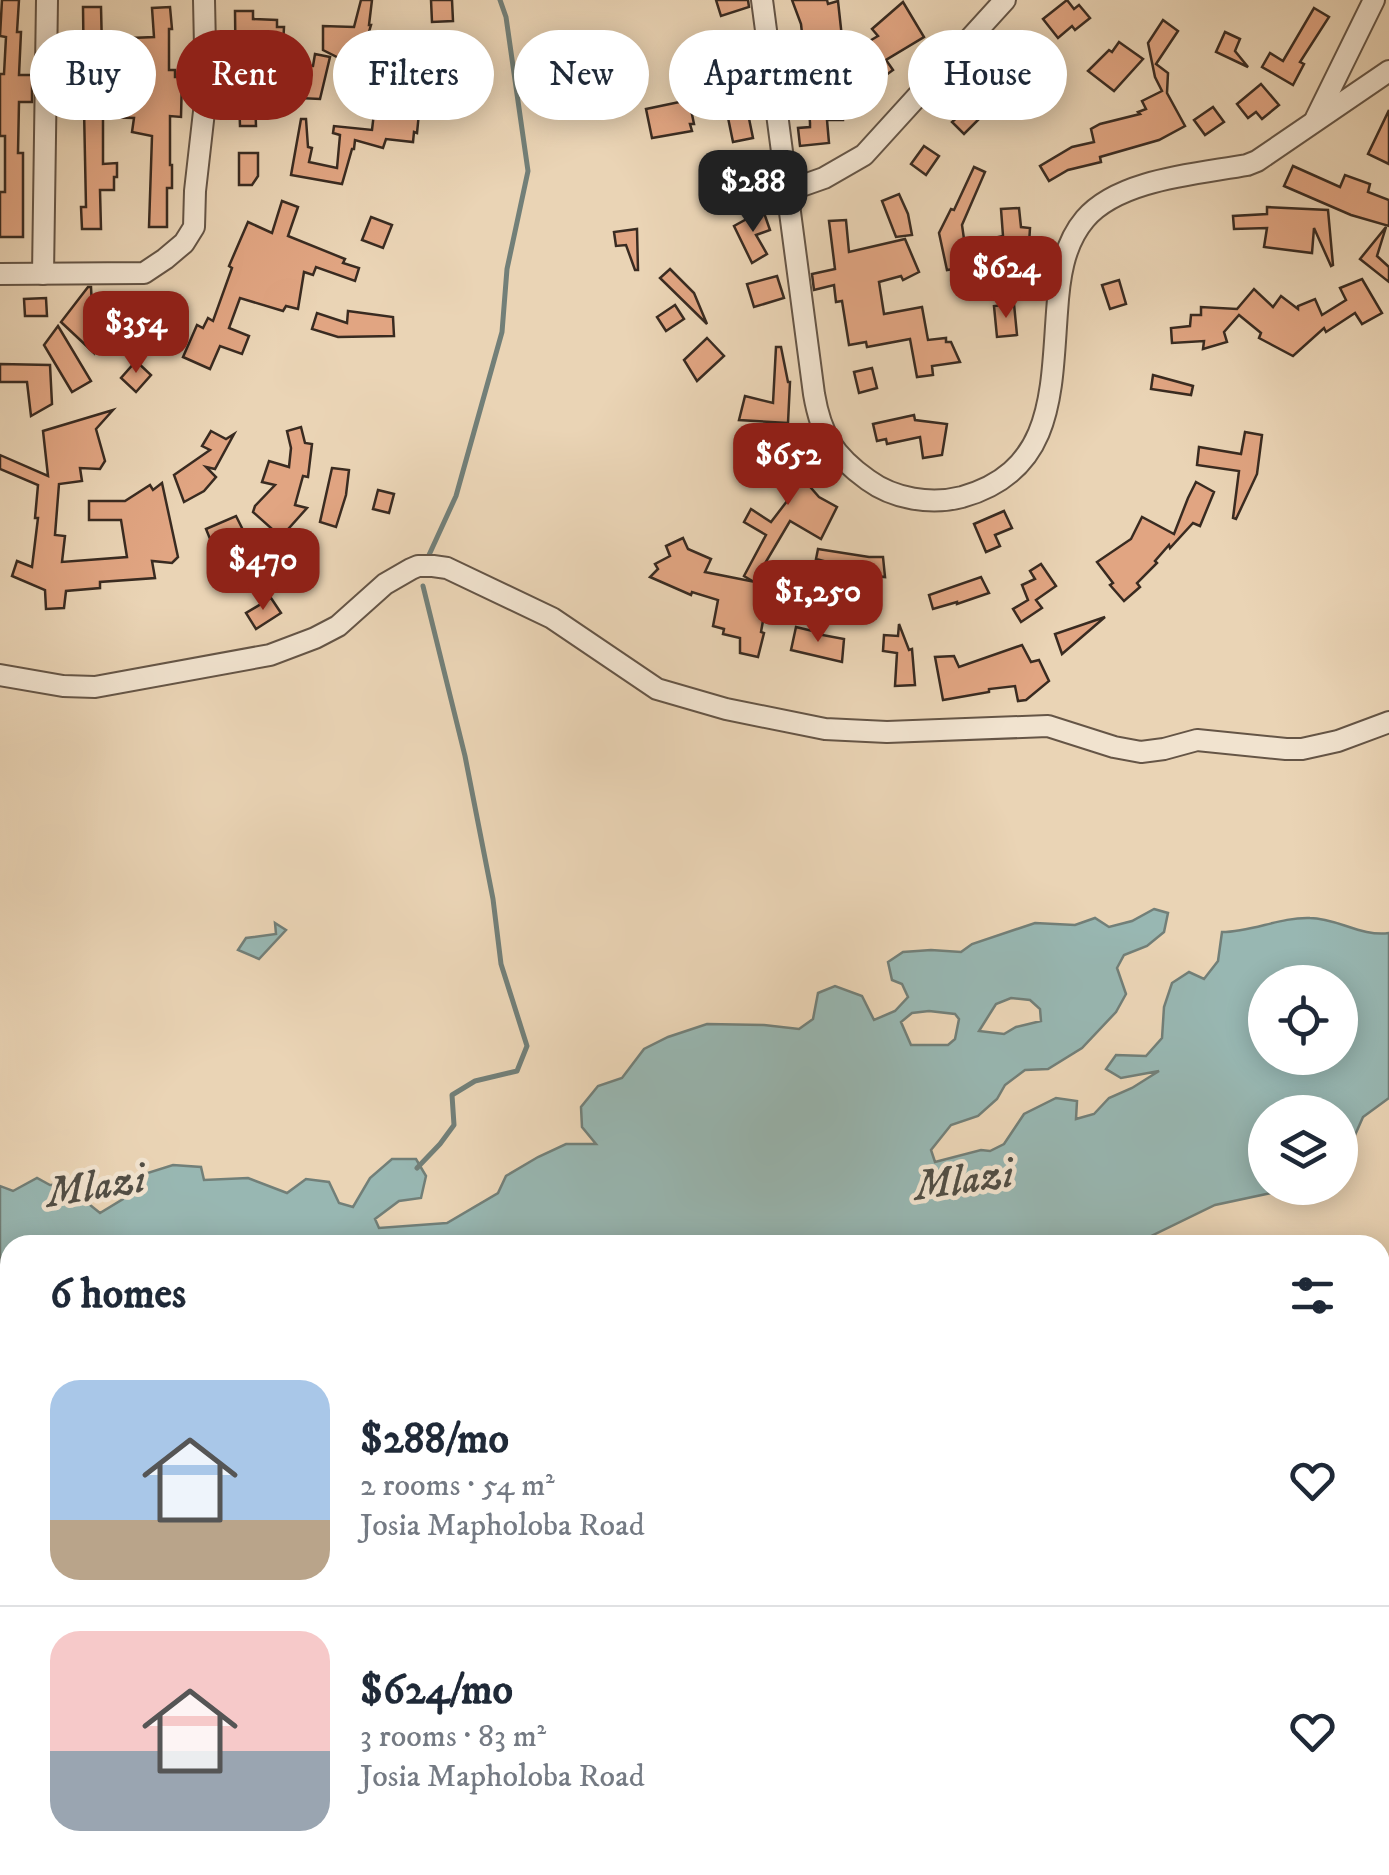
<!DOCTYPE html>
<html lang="en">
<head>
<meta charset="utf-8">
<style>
  :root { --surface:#fff; --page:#f6f6f7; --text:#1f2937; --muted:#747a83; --line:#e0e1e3; --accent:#8f2418 }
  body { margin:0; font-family:"IM FELL DW Pica",serif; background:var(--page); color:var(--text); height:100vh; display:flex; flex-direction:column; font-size:38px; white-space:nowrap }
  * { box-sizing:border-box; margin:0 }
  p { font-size:32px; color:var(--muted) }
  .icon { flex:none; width:55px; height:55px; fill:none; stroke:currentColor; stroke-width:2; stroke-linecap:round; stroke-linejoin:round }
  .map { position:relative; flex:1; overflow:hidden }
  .side { position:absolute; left:0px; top:1235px; width:1390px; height:640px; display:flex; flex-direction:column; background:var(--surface); border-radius:30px 30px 0 0; box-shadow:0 5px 25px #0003 }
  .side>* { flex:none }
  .hud { position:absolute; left:30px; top:30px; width:1330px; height:90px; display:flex; gap:20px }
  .fabs { position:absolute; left:1248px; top:965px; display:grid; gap:20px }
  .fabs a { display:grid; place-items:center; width:110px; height:110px; border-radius:50%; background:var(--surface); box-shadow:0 5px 25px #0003; font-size:50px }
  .price { position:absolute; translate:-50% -85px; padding:0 22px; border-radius:20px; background:var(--accent); color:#fff; font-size:32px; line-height:65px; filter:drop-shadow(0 2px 5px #0008) }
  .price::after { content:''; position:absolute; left:50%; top:60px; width:30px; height:22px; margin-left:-15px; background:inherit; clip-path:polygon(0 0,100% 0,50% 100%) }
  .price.active { background:#222; color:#fff }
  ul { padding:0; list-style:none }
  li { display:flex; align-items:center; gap:30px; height:250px; padding:0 50px }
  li+li { border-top:2px solid var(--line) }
  li span { display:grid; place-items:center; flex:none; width:280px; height:200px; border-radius:30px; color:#555 }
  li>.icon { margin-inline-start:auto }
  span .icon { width:120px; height:120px; fill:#fffc; stroke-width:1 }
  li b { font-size:42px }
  h2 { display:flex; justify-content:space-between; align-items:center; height:120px; padding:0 50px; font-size:42px }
  .tag { padding:0 35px; border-radius:45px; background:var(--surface); box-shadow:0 5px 25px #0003; font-size:35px; line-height:90px }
  .tag.active { background:var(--accent); color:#fff }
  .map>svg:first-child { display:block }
  .water { fill:#98b7b2; stroke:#727f78; stroke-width:2.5; fill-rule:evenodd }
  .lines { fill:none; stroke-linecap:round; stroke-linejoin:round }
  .stream { stroke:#727f78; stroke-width:5 }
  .building { fill:#e1a582; stroke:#392b21; stroke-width:2.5 }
  .minor-casing { stroke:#655546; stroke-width:24 }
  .minor { stroke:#f1e3cf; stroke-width:20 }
  .labels { text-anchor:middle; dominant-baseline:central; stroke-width:9; stroke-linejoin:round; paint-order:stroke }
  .water-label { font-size:42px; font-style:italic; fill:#514e45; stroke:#f1e3cf }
</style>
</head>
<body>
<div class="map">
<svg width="1389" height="1875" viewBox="0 0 1389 1875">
  <rect width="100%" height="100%" fill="#ead4b5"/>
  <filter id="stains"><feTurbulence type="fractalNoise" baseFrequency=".002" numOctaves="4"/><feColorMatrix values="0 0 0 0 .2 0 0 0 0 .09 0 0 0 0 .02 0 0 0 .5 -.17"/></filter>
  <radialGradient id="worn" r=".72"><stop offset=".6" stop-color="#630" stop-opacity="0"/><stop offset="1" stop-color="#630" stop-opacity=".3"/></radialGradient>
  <g class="water">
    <path d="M1154,909L1168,913L1164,932L1147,946L1124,955L1117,968L1126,994L1116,1012L1082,1048L1048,1069L1025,1070L1005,1085L997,1099L978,1116L951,1125L931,1150L935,1162L981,1150L990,1151L1004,1144L1024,1114L1056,1098L1077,1101L1076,1119L1094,1114L1109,1098L1132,1088L1159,1071L1121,1078L1106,1069L1116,1055L1146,1056L1162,1038L1164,1007L1172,983L1189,972L1204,979L1218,961L1222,932C1252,932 1280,917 1310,918C1337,918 1361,937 1389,933V1098L1363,1117L1344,1160L1340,1162V1112H1265V1188H1284L1271,1193L1215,1205L1149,1237H1127L1112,1245H10V1279L0,1276V1186L13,1191L37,1178L50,1185L64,1184L100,1213L123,1199L138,1176L173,1165L201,1167L204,1180L248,1178L287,1193L306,1179L329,1182L339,1203L353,1207L370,1178L392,1159H416L426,1176L421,1198L399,1201L375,1219L379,1228L447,1223L498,1193L506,1176L538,1157L566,1144H596L582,1127L581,1107L598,1086L622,1078L644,1049L668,1037L707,1024L764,1025L799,1029L813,1019L818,993L835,986L862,996L874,1020L895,1011L908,997L902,984L892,980L888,962L903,952L931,950L961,952L972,944L1035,923L1075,925L1095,918L1109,927L1132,921ZM1340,982V1058H1265V982ZM1011,998L1030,1000L1040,1009L1041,1021L1016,1027L1004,1034L979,1031L996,1004ZM929,1011L955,1014L959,1019L955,1039L948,1045H911L901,1022L912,1013Z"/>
    <path d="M275,923L286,930L259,959L238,950L246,938L276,934Z"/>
  </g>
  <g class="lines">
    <g class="stream">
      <path d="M429,555L456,496L502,332L507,269L528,171L506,17L500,0"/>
      <path d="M417,1168L440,1144L454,1125L452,1095L475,1081L517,1071L527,1046L501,964L493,899L465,756L423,586"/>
    </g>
  </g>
  <g class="building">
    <path d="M2,0H19L17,32H21L19,75H32V102H19L18,153H23V237H0V192H5V136H0V74H4L6,37L0,36Z"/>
    <path d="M361,0H372L369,25H371L366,42L392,58L384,72L362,61L361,63L358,61L355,65L348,60L347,62L323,50V26L354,27Z"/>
    <path d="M431,0H452L453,21L432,22Z"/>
    <path d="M716,0H748L749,7L721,16Z"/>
    <path d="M792,0H827L828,4L838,1L844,56L878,36L872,29L903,2L924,37L886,60L893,70L868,88L870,99L843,104V120H827L829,143L800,146L798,128L810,127V123L808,95L789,98L787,82L807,78L801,24Z"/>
    <path d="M1067,0L1074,9L1079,5L1090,18L1075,30L1072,26L1058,38L1043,19Z"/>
    <path d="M83,7H101L102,48L132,47L131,38L154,37L152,8L170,7L172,29H169V70H175V77H182L181,117L170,116V165H172V188H167V227H149L152,136L132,132L134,118L103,117V164L117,163V177H114V190H100L101,229H82L81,207H86L84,109H81V86H84Z"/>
    <path d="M1314,8L1329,17L1300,62L1304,64L1293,85L1262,67L1270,53L1283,61Z"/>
    <path d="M235,11H253V19L277,20V27H284L282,64L313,66L315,54L330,57L320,99L255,96L256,126H240L239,97H236Z"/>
    <path d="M1163,20L1178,31L1156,64L1168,73L1167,93L1185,126L1159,140L1100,157L1101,162L1068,170L1049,181L1040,166L1072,147L1094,142L1091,129L1100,124L1140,114L1138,112L1146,109L1142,101L1162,91L1155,77L1148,43Z"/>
    <path d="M1225,32L1240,39L1235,51L1248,67L1216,52Z"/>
    <path d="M741,41L745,73L726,74L723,43Z"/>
    <path d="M1035,41L1045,57L1025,69L1015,53Z"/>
    <path d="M1119,42L1143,59L1114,91L1088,71L1109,50L1112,52Z"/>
    <path d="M1014,66L1025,81L974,112L980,118L964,134L952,122L988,89L985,84Z"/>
    <path d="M1261,84L1279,105L1262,119L1256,112L1248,118L1237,104Z"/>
    <path d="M689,100L694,124H690L692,131L652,138L646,109Z"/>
    <path d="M746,104L753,138L733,142L726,108Z"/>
    <path d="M1213,107L1224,122L1205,135L1194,120Z"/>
    <path d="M1389,110V164L1368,154Z"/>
    <path d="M406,112L419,113L417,133L414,132L413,142L386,139L383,148L355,140L354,149H352L342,184L291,175L301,119H306L308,147L312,148L309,162L337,168L340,135L333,133L334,126L372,130L374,113L406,117Z"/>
    <path d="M924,146L939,156L926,175L911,164Z"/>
    <path d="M239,153H258V176L252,185H239Z"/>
    <path d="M756,165L758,195L740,196L737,167Z"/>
    <path d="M1293,166L1340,187L1345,175L1370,184L1368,192L1389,200V226L1351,215L1284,186Z"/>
    <path d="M974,167L985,172L962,225L965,246L969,245L972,266L947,270L939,233L951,209L954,210Z"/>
    <path d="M899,194L908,214L912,235L896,237L882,201Z"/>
    <path d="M282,201L298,207L288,236L345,259L343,263L359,268L355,281L316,267L313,275L304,272L298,309L286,306L283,311L240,298L229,328L249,336L242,354L220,346L210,369L183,357L197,325L203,328L208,318L213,321L232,268L229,266L248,222L272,233Z"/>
    <path d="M1267,207L1328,210L1333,265L1331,266L1314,228L1312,253L1264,247L1267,228L1234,229L1233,216L1267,214Z"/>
    <path d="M1019,208L1021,227L1030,228L1029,244L1013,243L1019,278L1001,280L994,238L1003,236L1001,209Z"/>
    <path d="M763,210L770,230L756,235L767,254L752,263L734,226Z"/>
    <path d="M371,217L392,225L383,248L362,240Z"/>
    <path d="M846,220L849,252L905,239L919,272L903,280L901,276L879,282L884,314L922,307L928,340L946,338V342H951L960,362L932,366L933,375L917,377L910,339L867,347L866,342L849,345L842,301L836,302L834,285L814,290L812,274L835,269L829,221Z"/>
    <path d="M1386,227L1377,256L1389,267V282L1360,259Z"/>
    <path d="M637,229L638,270H635L626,245L616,246L614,232Z"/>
    <path d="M670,269L694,293L707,324L660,278Z"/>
    <path d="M777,276L784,298L754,307L747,284Z"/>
    <path d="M1362,279L1382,313L1362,324L1355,313L1326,332L1324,328L1293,356L1259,338L1261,333L1239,315L1224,332L1227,342L1203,349L1204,341L1172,343L1171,328L1190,326L1191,315H1201V307L1237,309L1254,289L1273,307L1281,296L1298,309V306L1315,299L1322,315L1346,300L1340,288Z"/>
    <path d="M1119,280L1126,304L1110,309L1102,285Z"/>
    <path d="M88,287H91L92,307L95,309L88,318L96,325L89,334L93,352L61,322Z"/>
    <path d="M142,296L157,307L143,326L129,315Z"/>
    <path d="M46,298L47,316H25L24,299Z"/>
    <path d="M1014,304L1017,335L997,337L994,306Z"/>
    <path d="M675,305L684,319L666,331L657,317Z"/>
    <path d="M348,311L393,317L394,336L338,337L312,329L317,313L347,323Z"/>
    <path d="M58,326L91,381L72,392L44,345Z"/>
    <path d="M707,338L724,356L697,381L684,360Z"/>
    <path d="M776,347H781L788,382H790L788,423L739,420L745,396L773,403Z"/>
    <path d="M136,361L151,375L136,392L121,378Z"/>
    <path d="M0,364L50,365L52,404L31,416L27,382H0Z"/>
    <path d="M872,368L877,388L859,393L854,372Z"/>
    <path d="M1153,375L1193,386L1191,395L1151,389Z"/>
    <path d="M113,410L96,429L105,461L100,469L80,468L82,481L59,484L55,535L65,536L62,562L127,557L121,520H89V501H125L150,485L153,490L162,483L178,557L172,563L152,561L155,578L100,582V588L66,591L64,608L46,609L45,590L12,576L17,561L32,567L38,518H35L38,485L0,469V455L48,476L43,431Z"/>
    <path d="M914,415L915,420L947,424L942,455L923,458L920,437L887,444L886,439L877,441L873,424Z"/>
    <path d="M301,427L305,443L312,444L308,477L303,476L295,505L307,508L281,537L253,512L255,506L275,485L262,482L269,461L289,467L291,448L287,431Z"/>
    <path d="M211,431L226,439L234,434L215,469L206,467L216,477L204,491L184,502L174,475L210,450L202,446Z"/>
    <path d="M1245,432L1262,435L1257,474L1236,519L1233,518L1239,471L1197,465L1199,447L1241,454Z"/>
    <path d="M783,437L798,457L791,462L805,481L819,497L837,507L821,539L790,521L754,582L744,576L766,535L744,522L751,509L771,522L794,492L762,453Z"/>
    <path d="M332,468L349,470L346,495L336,527L320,522Z"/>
    <path d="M1196,482L1214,492L1200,526L1193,523L1170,548L1169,545L1155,561L1157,563L1137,583L1140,587L1124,601L1110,585L1113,583L1097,562L1131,539L1142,517L1174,534L1188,498Z"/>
    <path d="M378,490L394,494L389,513L373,509Z"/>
    <path d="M1004,511L1012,528L995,535L1000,546L986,552L974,524Z"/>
    <path d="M236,516L255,554L221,566L206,529Z"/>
    <path d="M683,538L688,549L711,559L705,572L780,587L776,607L766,604L761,632L764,633L758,657L740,653V638L723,634L724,629L713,626L718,600L692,592L691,595L650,577L658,569L655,564L670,556L666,546Z"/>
    <path d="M818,549L869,557H883L885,577L854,574V569L816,559Z"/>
    <path d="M1041,564L1056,586L1036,600L1042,608L1021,622L1013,609L1028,600L1022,585L1035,579L1030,571Z"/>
    <path d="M981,577L989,593L957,604V602L933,609L929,595Z"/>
    <path d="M271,598L281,613L256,629L246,613Z"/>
    <path d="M1105,617L1062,654L1055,634Z"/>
    <path d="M899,624L909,650L912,649L915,685L895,686L897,653L883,651L884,635L898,636Z"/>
    <path d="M796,627L817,632V634L844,639L842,662L791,650Z"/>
    <path d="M1022,645L1031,662L1039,660L1049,681L1026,700L1018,701L1015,686L989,689V692L943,700L935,657L954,656L959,667Z"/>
  </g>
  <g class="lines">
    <defs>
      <g id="minor">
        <path d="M762,0L814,394C821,435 833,455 868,480C894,499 931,505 962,497C1054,471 1051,393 1057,312C1059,280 1063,245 1085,219C1119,179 1198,174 1247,165L1257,161L1389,71"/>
        <path d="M1316,118L1374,0"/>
        <path d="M787,191L824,178L864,155L1005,0"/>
        <path d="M0,274L144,273L165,259L184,243L194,227L195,191L206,94L204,0"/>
        <path d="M43,274L47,0"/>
        <path d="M0,675L63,686L95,687L270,655L315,638L338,626L385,584L411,569L418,566H433L447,568L552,618L657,689L726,709L825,729L887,732L1048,726L1114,747L1141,752L1164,749L1197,740L1286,749H1302L1338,741L1389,722"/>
        <path d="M0,1533L10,1529"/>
        <path d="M1380,1719L1389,1731"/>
        <path d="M0,1754L10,1748"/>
        <path d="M0,1806L10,1832"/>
        <path d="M23,1865L26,1875"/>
        <path d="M373,1875L377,1865"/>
        <path d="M796,1875V1865"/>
      </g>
    </defs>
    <use href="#minor" class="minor-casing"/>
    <use href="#minor" class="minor"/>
  </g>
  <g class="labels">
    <g class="water-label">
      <text transform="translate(964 1181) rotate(-8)">Mlazi</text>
      <text transform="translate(96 1187) rotate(-9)">Mlazi</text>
    </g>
  </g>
  <rect width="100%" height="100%" filter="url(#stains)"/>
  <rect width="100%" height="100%" fill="url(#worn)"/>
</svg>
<div class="fabs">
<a><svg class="icon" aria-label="locate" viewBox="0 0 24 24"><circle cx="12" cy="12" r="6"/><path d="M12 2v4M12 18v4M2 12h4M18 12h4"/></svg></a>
<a><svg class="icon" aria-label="layers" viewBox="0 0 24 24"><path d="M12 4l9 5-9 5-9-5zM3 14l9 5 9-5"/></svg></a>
</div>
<b class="price active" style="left:753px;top:235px">$288</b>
<b class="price" style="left:1006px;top:321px">$624</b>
<b class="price" style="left:136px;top:376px">$354</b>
<b class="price" style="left:788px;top:508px">$652</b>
<b class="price" style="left:263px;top:613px">$470</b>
<b class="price" style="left:818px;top:645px">$1,250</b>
<div class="hud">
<a class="tag">Buy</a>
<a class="tag active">Rent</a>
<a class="tag">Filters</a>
<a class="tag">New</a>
<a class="tag">Apartment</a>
<a class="tag">House</a>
</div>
<section class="side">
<h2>6 homes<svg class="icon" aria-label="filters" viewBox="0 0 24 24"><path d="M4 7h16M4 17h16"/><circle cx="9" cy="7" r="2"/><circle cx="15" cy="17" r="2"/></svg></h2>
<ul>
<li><span style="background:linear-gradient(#a9c7e8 70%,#b9a48a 0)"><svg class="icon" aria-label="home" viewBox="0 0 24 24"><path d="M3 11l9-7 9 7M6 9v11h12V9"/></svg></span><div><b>$288/mo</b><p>2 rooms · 54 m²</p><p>Josia Mapholoba Road</p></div><svg class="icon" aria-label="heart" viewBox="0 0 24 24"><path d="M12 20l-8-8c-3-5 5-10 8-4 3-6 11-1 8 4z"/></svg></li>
<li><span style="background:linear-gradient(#f6c9c9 60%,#9aa5b1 0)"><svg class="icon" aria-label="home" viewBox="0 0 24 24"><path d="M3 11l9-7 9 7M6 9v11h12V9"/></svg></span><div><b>$624/mo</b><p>3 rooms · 83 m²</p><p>Josia Mapholoba Road</p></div><svg class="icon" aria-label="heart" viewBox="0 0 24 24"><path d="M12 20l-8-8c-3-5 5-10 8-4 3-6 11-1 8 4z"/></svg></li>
</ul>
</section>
</div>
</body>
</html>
